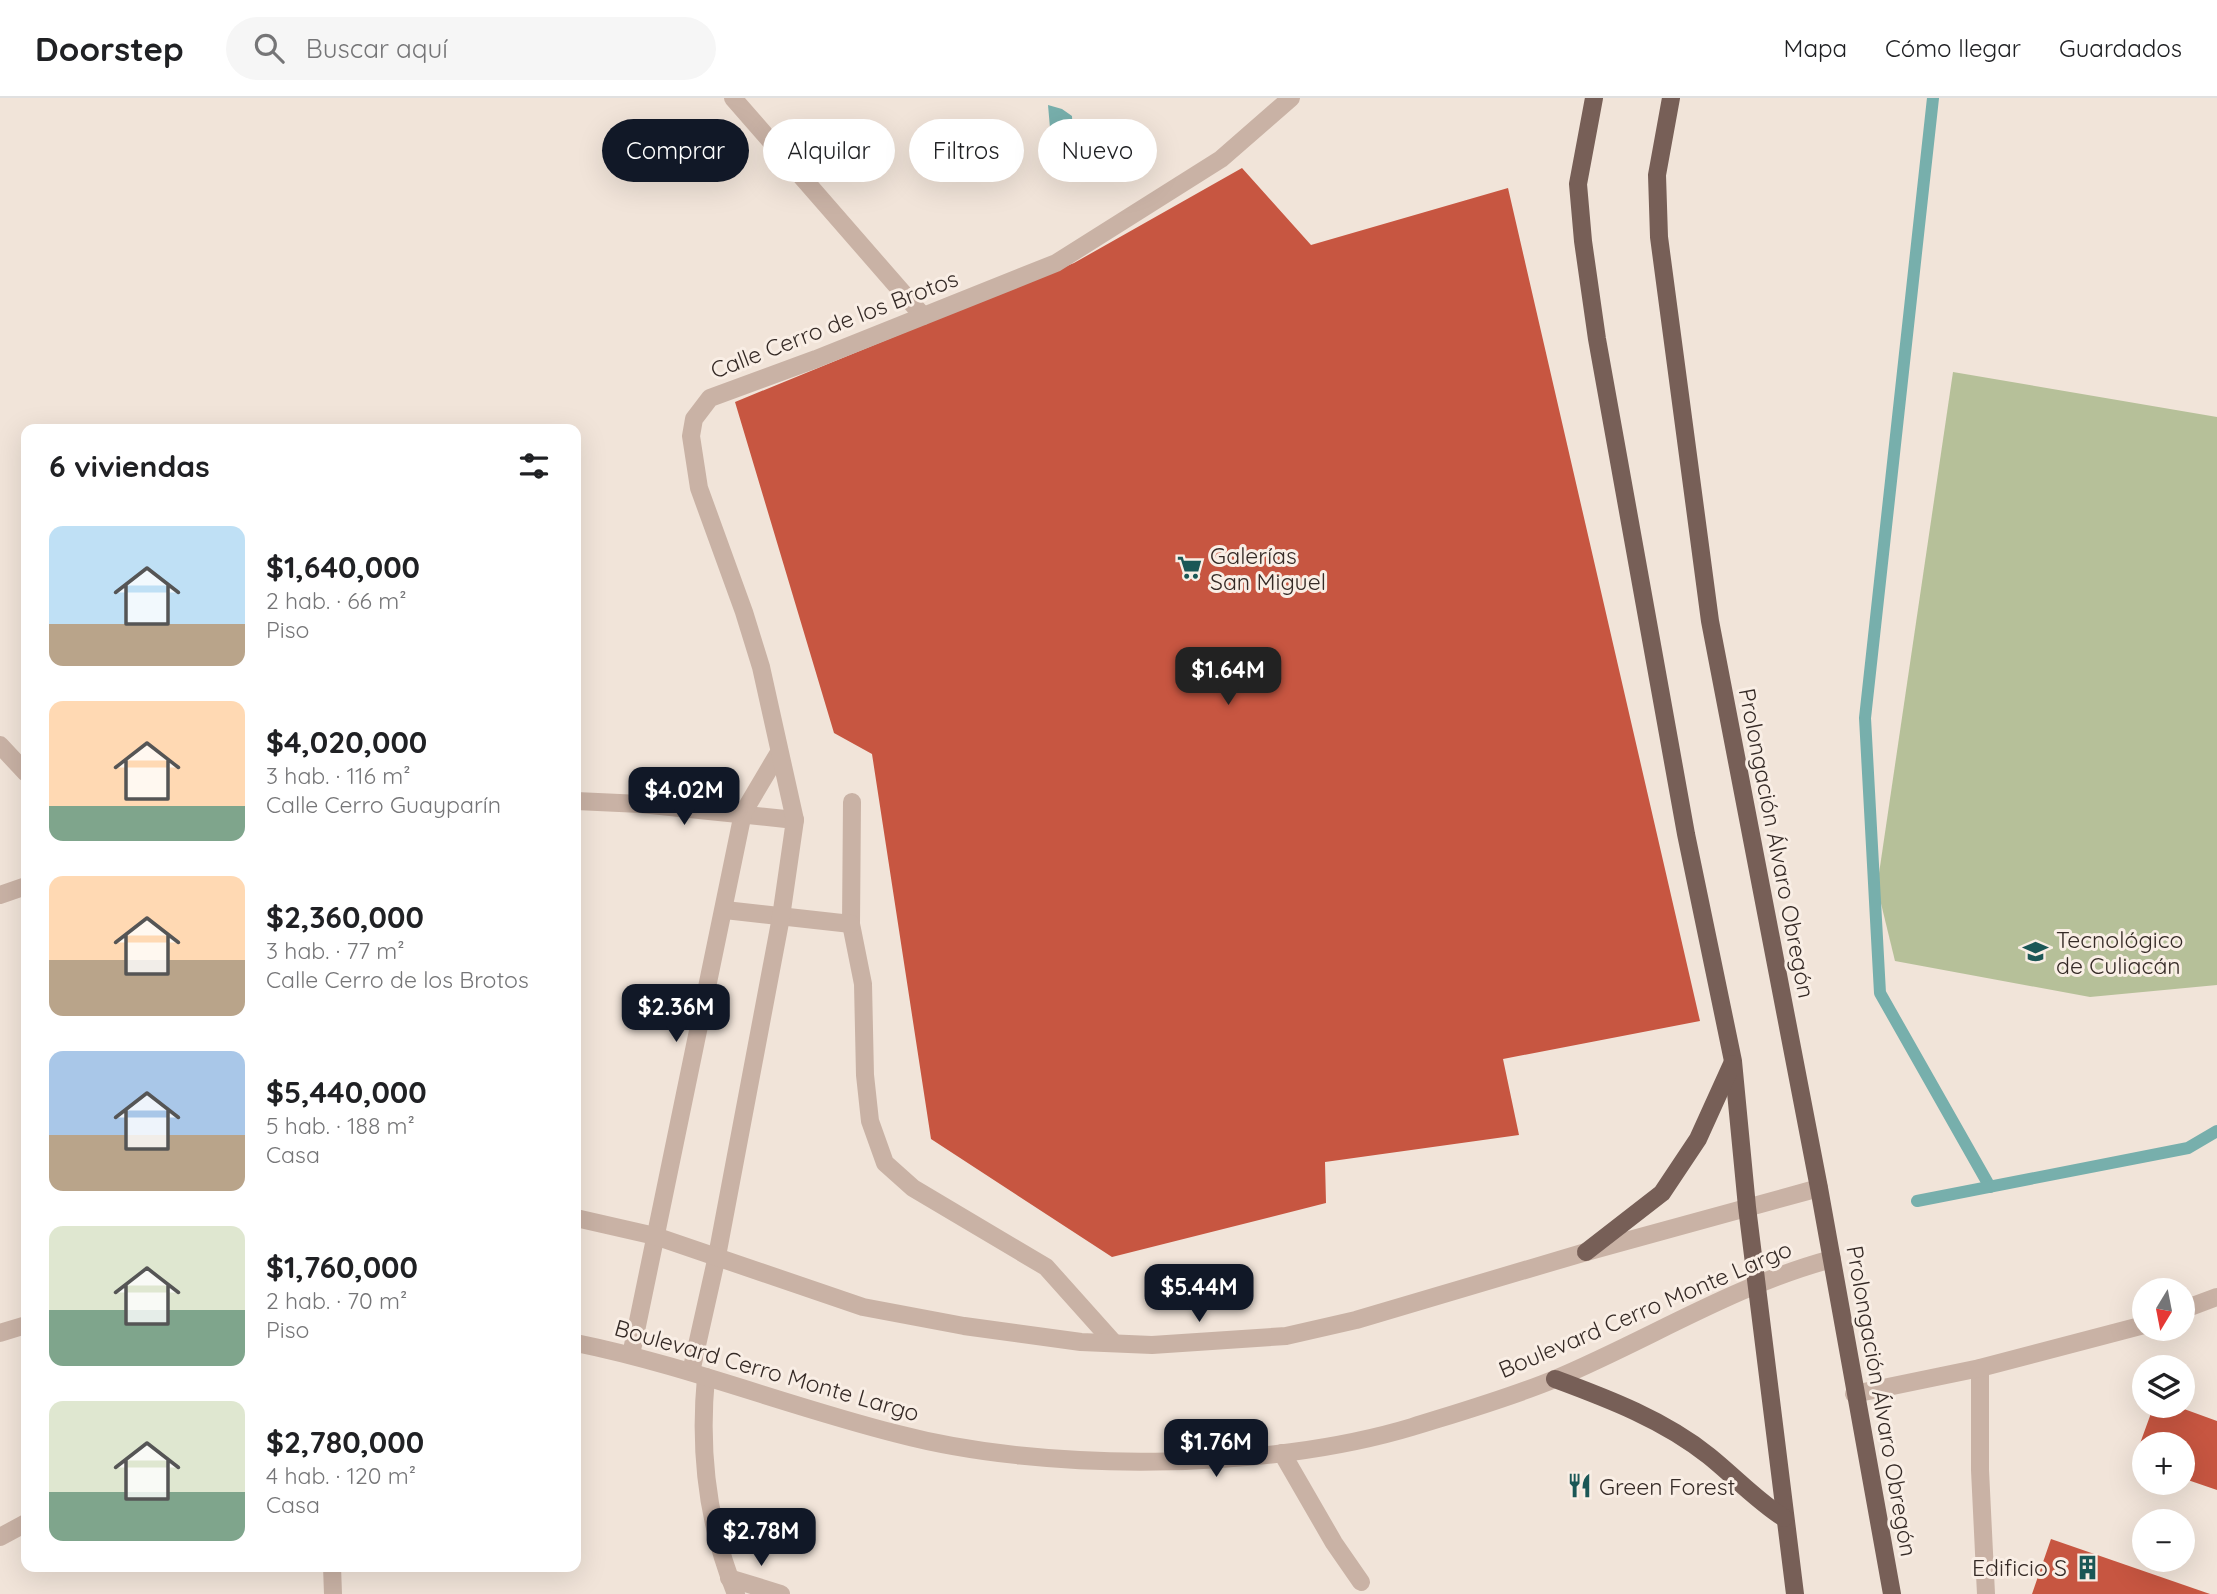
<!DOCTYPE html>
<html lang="es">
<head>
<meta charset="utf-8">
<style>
  :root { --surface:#fff; --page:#f6f6f6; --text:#202124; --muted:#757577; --line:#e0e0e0; --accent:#111827 }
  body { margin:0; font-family:Quicksand,sans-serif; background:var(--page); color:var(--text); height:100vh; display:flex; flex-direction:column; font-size:26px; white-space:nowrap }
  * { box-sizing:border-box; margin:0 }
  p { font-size:23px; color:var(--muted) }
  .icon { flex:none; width:38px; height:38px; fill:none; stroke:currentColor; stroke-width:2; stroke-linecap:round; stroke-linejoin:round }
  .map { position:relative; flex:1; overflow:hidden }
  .panel { position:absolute; left:21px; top:326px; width:560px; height:1148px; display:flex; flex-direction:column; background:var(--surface); border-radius:14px; box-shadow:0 7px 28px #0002 }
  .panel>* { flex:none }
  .banner { position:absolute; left:602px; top:21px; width:665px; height:63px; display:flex; gap:14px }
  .needle { width:46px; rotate:190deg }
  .tools { position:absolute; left:2132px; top:1180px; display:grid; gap:14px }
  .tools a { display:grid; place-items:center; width:63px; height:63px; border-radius:50%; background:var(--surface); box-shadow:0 7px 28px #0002; font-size:35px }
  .price { position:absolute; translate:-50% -60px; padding:0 16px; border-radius:14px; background:var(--accent); color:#fff; font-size:23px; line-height:46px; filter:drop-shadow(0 2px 4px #0008) }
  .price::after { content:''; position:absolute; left:50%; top:42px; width:21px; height:16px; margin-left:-10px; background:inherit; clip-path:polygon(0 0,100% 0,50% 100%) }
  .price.on { background:#222; color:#fff }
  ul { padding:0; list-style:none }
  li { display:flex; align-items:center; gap:21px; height:175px; padding:0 28px }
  li span { display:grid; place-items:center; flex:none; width:196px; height:140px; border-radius:14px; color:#555 }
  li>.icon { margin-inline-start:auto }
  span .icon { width:84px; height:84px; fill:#fffc; stroke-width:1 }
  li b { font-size:30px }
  h2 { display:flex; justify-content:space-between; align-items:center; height:84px; padding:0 28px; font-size:30px }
  .pill { padding:0 24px; border-radius:32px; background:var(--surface); box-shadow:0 7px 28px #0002; font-size:24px; line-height:63px }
  .pill.on { background:var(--accent); color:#fff }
  header { display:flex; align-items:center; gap:42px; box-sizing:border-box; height:98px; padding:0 35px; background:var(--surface); border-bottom:2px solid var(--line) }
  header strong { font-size:33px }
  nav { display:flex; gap:38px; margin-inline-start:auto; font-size:24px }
  .search { width:490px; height:63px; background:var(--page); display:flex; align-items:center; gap:18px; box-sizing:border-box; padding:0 24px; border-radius:38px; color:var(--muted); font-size:26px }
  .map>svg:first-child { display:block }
  .green { fill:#b6c099 }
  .water { fill:#77afac }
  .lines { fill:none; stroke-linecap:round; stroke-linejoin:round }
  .stream { stroke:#77afac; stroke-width:12 }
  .building { fill:#c75641 }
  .service { stroke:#c9b2a5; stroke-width:18 }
  .minor { stroke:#c9b2a5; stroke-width:18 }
  .tertiary { stroke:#c9b2a5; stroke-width:18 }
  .primary { stroke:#775f57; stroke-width:18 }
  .labels { text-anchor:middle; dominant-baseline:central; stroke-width:6; stroke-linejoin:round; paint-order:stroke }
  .street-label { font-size:23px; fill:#352a26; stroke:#f9eee5 }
  .poi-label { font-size:23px; fill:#352a26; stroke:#f9eee5; text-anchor:start }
</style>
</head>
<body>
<header>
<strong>Doorstep</strong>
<div class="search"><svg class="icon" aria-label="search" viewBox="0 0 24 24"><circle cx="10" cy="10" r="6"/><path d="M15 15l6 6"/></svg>Buscar aquí</div>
<nav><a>Mapa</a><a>Cómo llegar</a><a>Guardados</a></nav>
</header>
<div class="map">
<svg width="2217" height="1496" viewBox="0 0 2217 1496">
  <rect width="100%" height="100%" fill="#f1e4d9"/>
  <path class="green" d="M1953,274L2217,319V887L2090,899L1895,863L1877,789Z"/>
  <path class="water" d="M1048,7L1062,11L1072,18C1073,38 1073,53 1059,68L1042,61L1041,48L1050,30Z"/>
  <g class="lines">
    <g class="stream">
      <path d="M1933,0L1865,620L1880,895L1990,1089"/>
      <path d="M1917,1103L2188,1050L2217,1033"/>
    </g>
  </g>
  <g class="building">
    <path d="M1242,70L1311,147L1508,90L1700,923L1503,961L1519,1037L1325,1064L1326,1105L1112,1159L931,1041L872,656L834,635L735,304L1074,165Z"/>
    <path d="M2154,1307H2173L2217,1323V1392L2182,1380V1346H2144V1366L2134,1362Z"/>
    <path d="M2051,1441L2210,1496H2032Z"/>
  </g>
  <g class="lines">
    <g class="service">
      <path d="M852,704L851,826L863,886L865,977L870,1023L885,1065L913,1090L1046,1169L1114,1245"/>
      <path d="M725,812L851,826"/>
      <path d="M2182,1212L2217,1199"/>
      <path d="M1980,1270V1372L1986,1496"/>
      <path d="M1854,1296L1980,1270L2144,1227"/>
      <path d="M1282,1355L1334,1445L1361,1484"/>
    </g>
    <g class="minor">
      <path d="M733,0L923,218"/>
      <path d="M0,647L26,675"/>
      <path d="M576,703L641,706L795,722"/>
      <path d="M0,797L26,788"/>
      <path d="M631,1257L743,715L778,656"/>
      <path d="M691,1274L717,1158L781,819L795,722L761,569L744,514L699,390L691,338L694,321L710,300L816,261L1056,165L1221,61L1291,0"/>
      <path d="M706,1279C699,1353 708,1428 736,1496"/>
      <path d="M332,1468L333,1496"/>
      <path d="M729,1480L781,1496"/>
    </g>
    <g class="tertiary">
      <path d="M576,1120L655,1138L863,1209L964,1228L1081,1244L1152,1247L1286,1238L1356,1222L1586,1154L1819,1090"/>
      <path d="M0,1235L26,1227"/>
      <path d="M576,1245C685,1267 790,1309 898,1336C1046,1375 1266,1373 1412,1329C1460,1314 1509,1300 1555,1281C1648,1242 1734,1187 1832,1161"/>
      <path d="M0,1439L26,1425"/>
    </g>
    <g class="primary">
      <path d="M1594,0L1578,86L1583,143L1597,241L1686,736L1733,963L1747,1109L1795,1496"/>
      <path d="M1671,0L1657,77L1659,139L1710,523L1819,1090L1892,1496"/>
      <path d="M1586,1154L1662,1095L1698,1041L1732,966"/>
      <path d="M1555,1281C1609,1301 1664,1322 1709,1358C1735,1379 1756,1402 1784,1420"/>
    </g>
  </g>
  <defs>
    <symbol id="supermarket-bare" viewBox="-9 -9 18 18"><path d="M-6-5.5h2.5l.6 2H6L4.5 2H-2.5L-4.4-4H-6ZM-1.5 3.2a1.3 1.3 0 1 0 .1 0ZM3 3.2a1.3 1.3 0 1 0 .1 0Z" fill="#1b5756" stroke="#f9eee5" stroke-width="2.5" paint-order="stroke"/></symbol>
    <symbol id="university-bare" viewBox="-9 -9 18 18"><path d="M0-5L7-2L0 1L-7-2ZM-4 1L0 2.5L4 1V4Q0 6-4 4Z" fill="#1b5756" stroke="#f9eee5" stroke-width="2.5" paint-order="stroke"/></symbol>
    <symbol id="restaurant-bare" viewBox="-9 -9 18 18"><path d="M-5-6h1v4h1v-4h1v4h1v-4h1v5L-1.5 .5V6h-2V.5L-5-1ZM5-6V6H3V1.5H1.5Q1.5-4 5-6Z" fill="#1b5756" stroke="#f9eee5" stroke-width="2.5" paint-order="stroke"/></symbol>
    <symbol id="building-bare" viewBox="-9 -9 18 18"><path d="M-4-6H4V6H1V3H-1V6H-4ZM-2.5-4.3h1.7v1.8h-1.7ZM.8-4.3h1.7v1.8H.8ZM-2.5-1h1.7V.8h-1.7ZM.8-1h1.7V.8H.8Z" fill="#1b5756" stroke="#f9eee5" stroke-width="2.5" paint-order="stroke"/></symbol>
  </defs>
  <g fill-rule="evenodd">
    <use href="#supermarket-bare" x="1172" y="452" width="35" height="35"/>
    <use href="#university-bare" x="2018" y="836" width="35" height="35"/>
    <use href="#restaurant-bare" x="1562" y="1370" width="35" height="35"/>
    <use href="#building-bare" x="2070" y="1452" width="35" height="35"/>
  </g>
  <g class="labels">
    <g class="street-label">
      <text transform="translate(834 226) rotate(-21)">Calle Cerro de los Brotos</text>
      <text transform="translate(1777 745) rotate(79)">Prolongación Álvaro Obregón</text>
      <text transform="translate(1645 1211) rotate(-23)">Boulevard Cerro Monte Largo</text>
      <text transform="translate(767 1272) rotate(16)">Boulevard Cerro Monte Largo</text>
      <text transform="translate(1882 1303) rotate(80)">Prolongación Álvaro Obregón</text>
    </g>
    <g class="poi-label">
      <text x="1210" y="457">Galerías<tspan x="1210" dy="26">San Miguel</tspan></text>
      <text x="2056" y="841">Tecnológico<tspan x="2056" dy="26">de Culiacán</tspan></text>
      <text x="1599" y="1388">Green Forest</text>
      <text x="2067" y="1469" text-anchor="end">Edificio S</text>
    </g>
  </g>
</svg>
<div class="tools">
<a><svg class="needle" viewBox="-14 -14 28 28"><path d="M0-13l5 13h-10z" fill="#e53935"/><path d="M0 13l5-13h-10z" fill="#757577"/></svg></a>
<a><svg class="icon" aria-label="layers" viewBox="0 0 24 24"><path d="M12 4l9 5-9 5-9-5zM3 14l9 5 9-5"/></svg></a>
<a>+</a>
<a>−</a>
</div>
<b class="price on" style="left:1228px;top:609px">$1.64M</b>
<b class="price" style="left:684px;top:729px">$4.02M</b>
<b class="price" style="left:676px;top:946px">$2.36M</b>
<b class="price" style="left:1199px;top:1226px">$5.44M</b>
<b class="price" style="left:1216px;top:1381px">$1.76M</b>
<b class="price" style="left:761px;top:1470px">$2.78M</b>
<div class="banner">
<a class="pill on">Comprar</a>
<a class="pill">Alquilar</a>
<a class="pill">Filtros</a>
<a class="pill">Nuevo</a>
</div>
<section class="panel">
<h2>6 viviendas<svg class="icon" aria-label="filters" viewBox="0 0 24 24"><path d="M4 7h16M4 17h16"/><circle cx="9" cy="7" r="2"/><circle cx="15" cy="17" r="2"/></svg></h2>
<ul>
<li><span style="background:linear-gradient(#bfe0f5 70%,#b9a48a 0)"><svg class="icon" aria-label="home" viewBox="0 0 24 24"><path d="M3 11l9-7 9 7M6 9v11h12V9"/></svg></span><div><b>$1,640,000</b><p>2 hab. · 66 m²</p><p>Piso</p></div></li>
<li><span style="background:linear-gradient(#ffd9b3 75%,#7fa58c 0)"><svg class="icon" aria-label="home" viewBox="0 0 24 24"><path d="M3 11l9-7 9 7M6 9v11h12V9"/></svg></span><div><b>$4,020,000</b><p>3 hab. · 116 m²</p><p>Calle Cerro Guayparín</p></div></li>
<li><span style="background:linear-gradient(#ffd9b3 60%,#b9a48a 0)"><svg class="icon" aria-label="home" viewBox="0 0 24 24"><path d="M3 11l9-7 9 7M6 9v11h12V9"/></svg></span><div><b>$2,360,000</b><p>3 hab. · 77 m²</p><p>Calle Cerro de los Brotos</p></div></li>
<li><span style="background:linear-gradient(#a9c7e8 60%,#b9a48a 0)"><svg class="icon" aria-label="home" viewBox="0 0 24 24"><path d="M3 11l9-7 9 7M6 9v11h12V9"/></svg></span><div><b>$5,440,000</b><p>5 hab. · 188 m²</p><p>Casa</p></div></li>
<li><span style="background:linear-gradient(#dfe7d0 60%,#7fa58c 0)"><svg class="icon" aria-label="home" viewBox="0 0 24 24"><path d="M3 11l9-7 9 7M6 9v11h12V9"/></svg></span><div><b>$1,760,000</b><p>2 hab. · 70 m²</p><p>Piso</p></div></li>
<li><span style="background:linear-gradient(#dfe7d0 65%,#7fa58c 0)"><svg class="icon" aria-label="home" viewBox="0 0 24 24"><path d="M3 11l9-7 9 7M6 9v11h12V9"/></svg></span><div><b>$2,780,000</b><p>4 hab. · 120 m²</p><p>Casa</p></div></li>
</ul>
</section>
</div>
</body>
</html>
